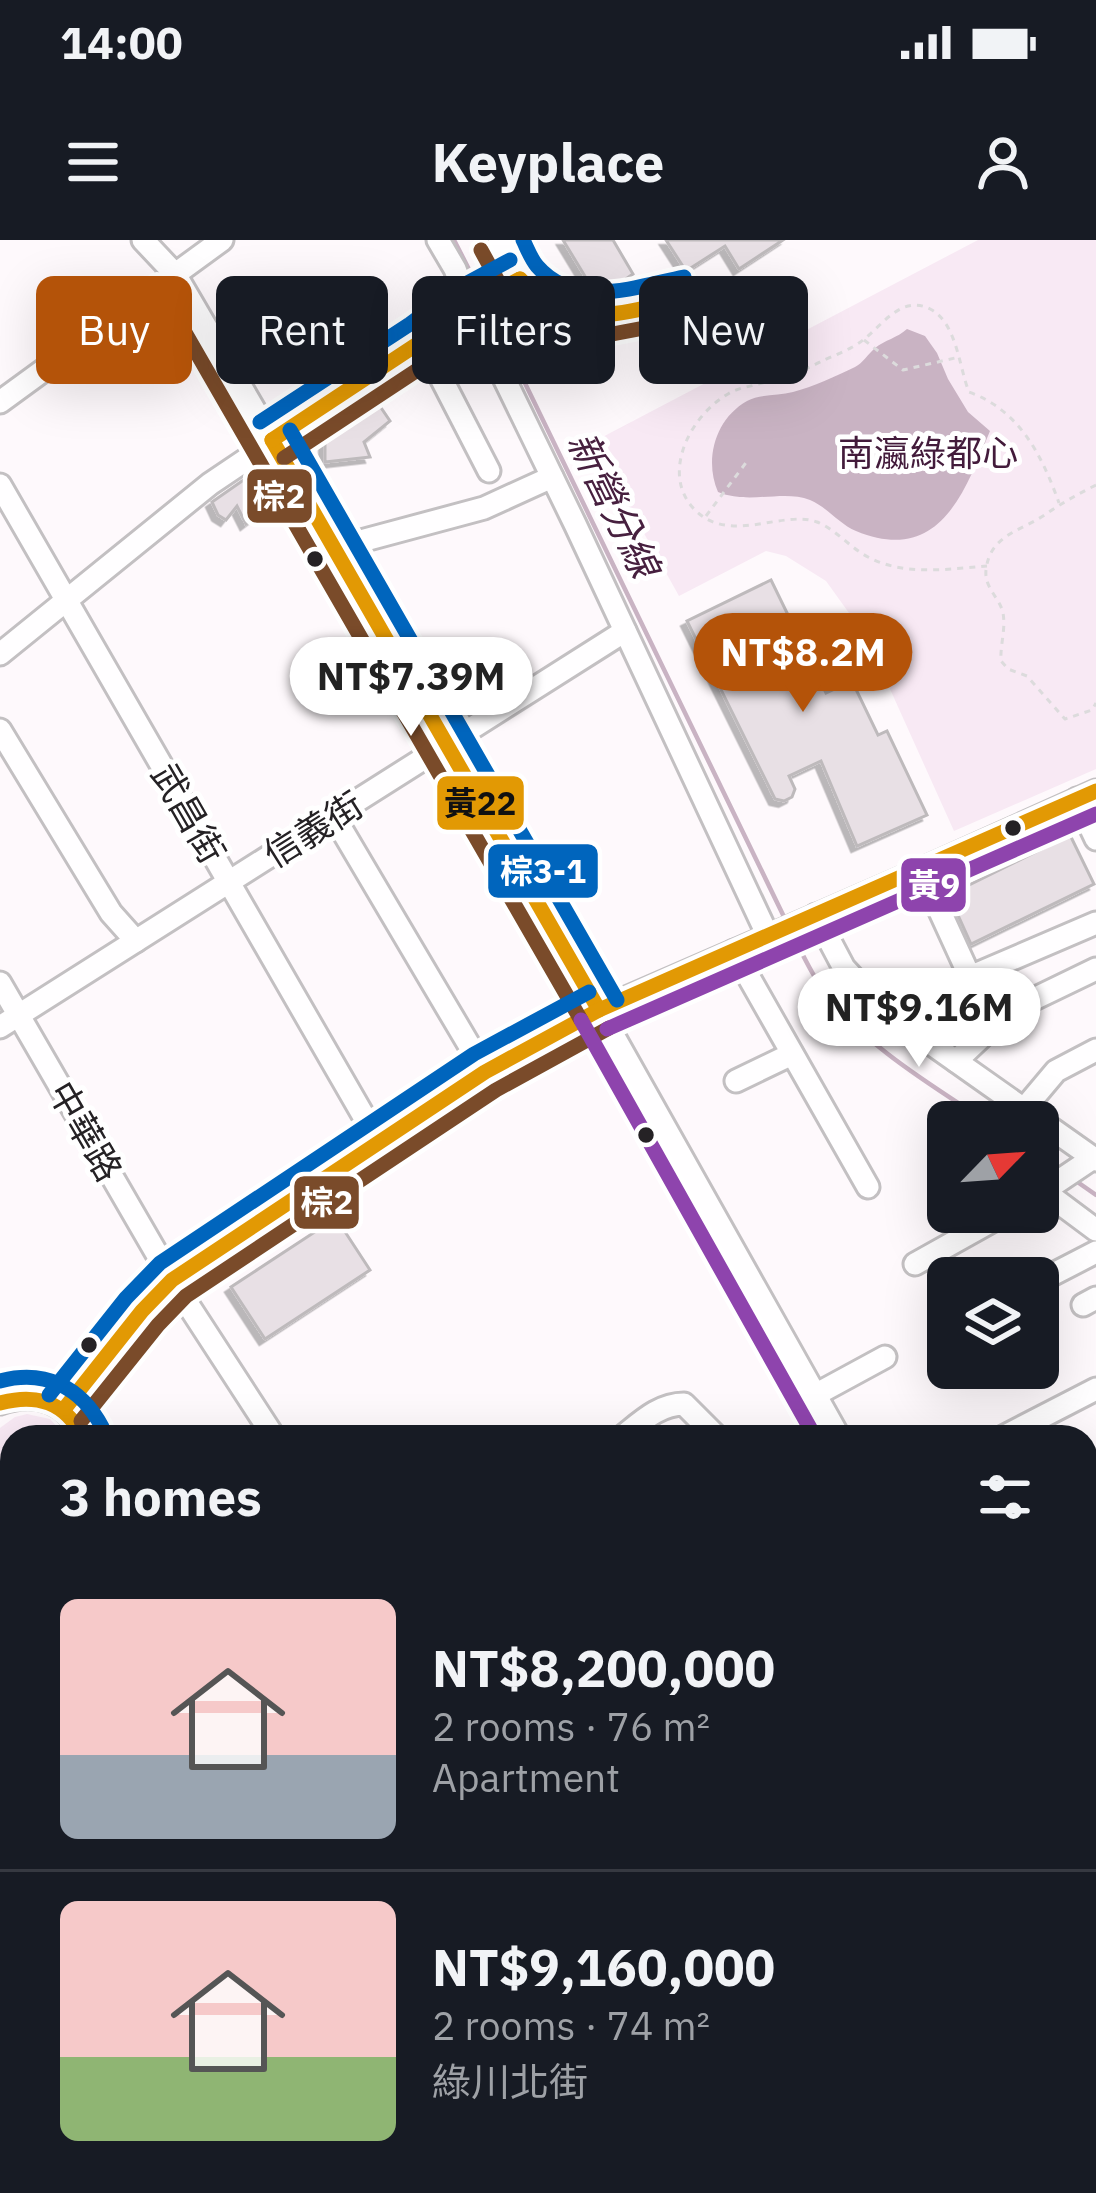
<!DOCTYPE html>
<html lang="en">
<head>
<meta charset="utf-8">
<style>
  :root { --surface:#171b24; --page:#242831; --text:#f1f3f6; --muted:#9ea1a6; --line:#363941; --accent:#b45309 }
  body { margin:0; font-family:"IBM Plex Sans","Noto Sans TC",sans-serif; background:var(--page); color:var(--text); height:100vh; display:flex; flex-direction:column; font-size:45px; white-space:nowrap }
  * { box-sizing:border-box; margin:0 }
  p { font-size:39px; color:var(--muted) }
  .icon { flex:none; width:66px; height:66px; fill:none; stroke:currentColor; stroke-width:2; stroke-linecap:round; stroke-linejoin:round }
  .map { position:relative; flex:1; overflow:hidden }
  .side { position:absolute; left:0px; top:1185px; width:1098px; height:768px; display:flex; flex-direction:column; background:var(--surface); border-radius:36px 36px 0 0; box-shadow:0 12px 48px #0002 }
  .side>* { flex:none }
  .top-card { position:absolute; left:36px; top:36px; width:1026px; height:108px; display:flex; gap:24px }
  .needle { width:78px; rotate:65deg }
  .controls { position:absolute; left:927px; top:861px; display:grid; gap:24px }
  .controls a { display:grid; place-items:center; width:132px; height:132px; border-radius:18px; background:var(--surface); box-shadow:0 12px 48px #0002; font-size:60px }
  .price { position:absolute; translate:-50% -102px; padding:0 27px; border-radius:42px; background:#fff; color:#222; font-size:39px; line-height:78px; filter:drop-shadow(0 3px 6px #0008) }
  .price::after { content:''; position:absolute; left:50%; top:72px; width:36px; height:27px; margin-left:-18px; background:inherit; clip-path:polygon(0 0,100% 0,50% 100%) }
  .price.selected { background:var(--accent); color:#fff }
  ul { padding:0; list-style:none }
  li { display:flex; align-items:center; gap:36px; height:300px; padding:0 60px }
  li+li { border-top:3px solid var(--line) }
  li span { display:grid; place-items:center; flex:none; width:336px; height:240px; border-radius:18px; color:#555 }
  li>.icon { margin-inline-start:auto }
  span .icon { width:144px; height:144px; fill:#fffc; stroke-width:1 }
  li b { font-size:51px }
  h2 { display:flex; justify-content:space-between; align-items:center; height:144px; padding:0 60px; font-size:51px }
  .pill { padding:0 42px; border-radius:18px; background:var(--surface); box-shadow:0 12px 48px #0002; font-size:42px; line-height:108px }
  .pill.selected { background:var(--accent); color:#fff }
  .status { display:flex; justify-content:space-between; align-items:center; height:84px; padding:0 60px; background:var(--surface); direction:ltr }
  .status svg { height:33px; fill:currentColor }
  header { display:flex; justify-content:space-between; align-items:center; height:156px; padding:0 60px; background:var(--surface); font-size:54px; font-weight:700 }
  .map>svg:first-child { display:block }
  .green { fill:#f8e9f4 }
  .water { fill:#c9b3c3 }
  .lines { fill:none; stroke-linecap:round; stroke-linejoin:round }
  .stream { stroke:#c9b3c3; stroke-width:4.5 }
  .building { fill:#e8e0e5; stroke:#bebabc; stroke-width:3; filter:url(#shadow) }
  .minor-casing { stroke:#c3c0c2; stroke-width:27 }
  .path { stroke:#dcdbdc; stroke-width:3; stroke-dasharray:6 6; stroke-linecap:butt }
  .minor { stroke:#fffeff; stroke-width:21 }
  .bus-1-casing { stroke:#fff; stroke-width:24 }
  .bus-2-casing { stroke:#fff; stroke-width:24 }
  .bus-3-casing { stroke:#fff; stroke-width:24 }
  .bus-4-casing { stroke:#fff; stroke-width:24 }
  .bus-1 { stroke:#e29904; stroke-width:15 }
  .bus-2 { stroke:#7a4b2a; stroke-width:15 }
  .bus-3 { stroke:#0065bd; stroke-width:15 }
  .bus-4 { stroke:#8e44ad; stroke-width:15 }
  .bus-dot { fill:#252225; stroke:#fff; stroke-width:4.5 }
  .labels { text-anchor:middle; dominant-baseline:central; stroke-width:10; stroke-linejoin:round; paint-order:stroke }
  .park-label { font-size:36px; fill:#431b3b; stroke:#fff }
  .street-label { font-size:36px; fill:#252225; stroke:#fff }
  .water-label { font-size:39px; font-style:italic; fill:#47203f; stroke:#fff }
  .line-badge { stroke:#fff; stroke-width:4.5 }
  .badge-label { font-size:33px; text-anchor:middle; font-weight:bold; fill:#fff }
  .pale-badge-label { font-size:33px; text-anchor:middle; font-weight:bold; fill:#111 }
</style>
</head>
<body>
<div class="status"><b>14:00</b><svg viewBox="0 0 49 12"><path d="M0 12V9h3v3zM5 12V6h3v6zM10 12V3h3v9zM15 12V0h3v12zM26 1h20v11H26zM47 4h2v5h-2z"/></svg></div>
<header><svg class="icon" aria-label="menu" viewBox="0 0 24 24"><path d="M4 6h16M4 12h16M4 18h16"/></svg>Keyplace<svg class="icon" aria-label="person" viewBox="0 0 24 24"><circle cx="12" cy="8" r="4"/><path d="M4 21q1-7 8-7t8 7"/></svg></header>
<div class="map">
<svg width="1096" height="1953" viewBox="0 0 1096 1953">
  <defs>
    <filter id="shadow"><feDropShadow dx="-5.5" dy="5.5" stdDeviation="0" flood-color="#0004"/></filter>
  </defs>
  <rect width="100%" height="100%" fill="#fef9fc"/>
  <g class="green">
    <path d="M978,0H1096V529L954,591L867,398L826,341L786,316L766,311L679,356L593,202Z"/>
    <path d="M27,1174L50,1179L66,1197H12V1248L0,1238V1188L15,1177Z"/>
  </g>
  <path class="water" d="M907,89L925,96L937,113L948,139L968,172L990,191C964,254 939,325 856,291C839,284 827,267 810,260C783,249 750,265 718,252C704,220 715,179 747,161C760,154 778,156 793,152C813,147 836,136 855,127C863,123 868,114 875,108C885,100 897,98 907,89Z"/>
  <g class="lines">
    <g class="stream">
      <path d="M454,0L480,51"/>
      <path d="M488,67L787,683"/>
      <path d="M792,693C802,713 811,734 824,751C866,807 930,844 987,882"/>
      <path d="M1038,916L1061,931"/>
      <path d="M1076,941L1096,955"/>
    </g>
  </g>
  <g class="building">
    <path d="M563,0H613L633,34L620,43L623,49L611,57L607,50L597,56Z"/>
    <path d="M666,0H783L739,29L725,6L686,31Z"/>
    <path d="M371,153L390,181L364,202L370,217L325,222V194L333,179Z"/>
    <path d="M255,232L272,264L246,284L237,266L226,280L218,275L212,262Z"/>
    <path d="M771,340L826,453L852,441L878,495L887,491L927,575L857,606L821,521L789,536L795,549L792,557L784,561L775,559L687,381Z"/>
    <path d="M1070,595L1094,644L971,704L949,655Z"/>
    <path d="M336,978L370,1030L265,1099L231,1047Z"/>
  </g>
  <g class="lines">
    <defs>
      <g id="minor">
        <path d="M143,0L175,34L272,200L599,770L839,1197"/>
        <path d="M438,0L455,29L469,66L575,284L768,696"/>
        <path d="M499,0L520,39L552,64L574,72L605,74L688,58"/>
        <path d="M422,101L489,231"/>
        <path d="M0,162L222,0"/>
        <path d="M0,245L378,901"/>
        <path d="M335,308L484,268L552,237"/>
        <path d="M0,414L210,244L422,101L469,66L520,39"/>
        <path d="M0,490L111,673L136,701"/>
        <path d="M1077,559L1096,599"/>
        <path d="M333,575L485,832"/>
        <path d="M921,630L970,737L1096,683"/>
        <path d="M816,675L844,728L882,769L1096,920"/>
        <path d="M734,711L868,947"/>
        <path d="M0,743L172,1040L274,1197"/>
        <path d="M0,787L625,391"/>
        <path d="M956,821L1009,771L1096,729"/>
        <path d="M736,841L792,814"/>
        <path d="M1024,869L1056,831L1096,810"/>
        <path d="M1045,952L1096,990"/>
        <path d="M1038,955L1093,918"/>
        <path d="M915,1024L1008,972"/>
        <path d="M1038,1042L1096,1012"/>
        <path d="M1083,1065L1096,1058"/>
        <path d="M815,1155L885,1117"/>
        <path d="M0,1163C36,1150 68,1161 83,1197"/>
        <path d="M65,1168L142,1071L172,1040L378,901L485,832L599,770L921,630L1096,551"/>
        <path d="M622,1197C641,1182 659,1164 684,1164L717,1197"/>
        <path d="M1003,1197L1096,1149"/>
        <path d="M0,1257L12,1264"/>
        <path d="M1086,1343L1096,1362"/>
        <path d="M1086,1591L1096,1585"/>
        <path d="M0,1649L12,1678"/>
        <path d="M1086,1692L1096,1713"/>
        <path d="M0,1906L12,1901"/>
        <path d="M0,1932L12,1934"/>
        <path d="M64,1941L137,1948"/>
        <path d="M429,1941L434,1953"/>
        <path d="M493,1941L498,1953"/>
        <path d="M906,1941L921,1953"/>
        <path d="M1038,1941L1045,1953"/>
        <path d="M547,1953L558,1941"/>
      </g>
    </defs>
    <use href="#minor" class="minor-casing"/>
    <g class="path">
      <path d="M864,100L903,130L955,118"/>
      <path d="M1096,245C1078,254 1062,263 1046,274C1022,291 990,294 986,330C984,348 1000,358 1003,373C1006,389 1000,405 1001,421L1008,429L1027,436L1065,479L1092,470L1096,463"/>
      <path d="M706,276L748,220"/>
      <path d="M987,326C950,329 905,336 870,318C851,309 837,290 817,282C783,269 729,306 694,269C660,233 691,175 728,154C739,147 750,147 762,143C783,138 803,131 822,121C835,115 852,109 863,100C883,85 902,53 932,70C957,85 959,127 969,152C1019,170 1042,215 1059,263"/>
    </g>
    <use href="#minor" class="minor"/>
    <defs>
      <g id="bus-1">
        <path d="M520,39C529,47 539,57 549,63C591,88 645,67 688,58"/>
        <path d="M272,200L599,770"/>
        <path d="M272,200L422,101L469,66L520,39"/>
        <path d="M0,1163C37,1153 65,1162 83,1197"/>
        <path d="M65,1168L142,1071L172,1040L485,832L599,770L1096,551"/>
      </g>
      <g id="bus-2">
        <path d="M481,10L505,54L541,82L567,92L607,95L692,79"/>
        <path d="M157,44L581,780"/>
        <path d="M284,218L434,119L480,84L530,58"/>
        <path d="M81,1181L158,1085L186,1056L496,850L609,788"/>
      </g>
      <g id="bus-3">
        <path d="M523,0C527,8 531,19 537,26C575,70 635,47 684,37"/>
        <path d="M260,182L410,84L458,48L510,20"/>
        <path d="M290,190L617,760"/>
        <path d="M0,1141C45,1129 81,1147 102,1187"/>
        <path d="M49,1155L126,1058L160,1023L474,814L589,752"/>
      </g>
      <g id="bus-4">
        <path d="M581,780L815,1197"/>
        <path d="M607,789L1096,574"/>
      </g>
    </defs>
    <use href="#bus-1" class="bus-1-casing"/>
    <use href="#bus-2" class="bus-2-casing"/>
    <use href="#bus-3" class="bus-3-casing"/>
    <use href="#bus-4" class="bus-4-casing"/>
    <use href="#bus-1" class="bus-1"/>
    <use href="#bus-2" class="bus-2"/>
    <use href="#bus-3" class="bus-3"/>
    <use href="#bus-4" class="bus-4"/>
  </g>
  <g class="bus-dot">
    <circle cx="315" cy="319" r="10"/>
    <circle cx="1013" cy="588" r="10"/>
    <circle cx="646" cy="895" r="10"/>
    <circle cx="89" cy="1105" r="10"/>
  </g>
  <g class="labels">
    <g class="park-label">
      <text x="928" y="212">南瀛綠都心</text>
    </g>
    <g class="street-label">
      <text transform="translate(189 573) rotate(60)">武昌街</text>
      <text transform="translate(313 589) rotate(-32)">信義街</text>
      <text transform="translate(86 891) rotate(60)">中華路</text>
    </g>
    <g class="water-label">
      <text transform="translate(614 264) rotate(64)">新營分線</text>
    </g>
  </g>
  <g class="line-badge">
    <rect x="245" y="227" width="69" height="58" rx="12" fill="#7a4b2a"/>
    <rect x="435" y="534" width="91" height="58" rx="12" fill="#e29904"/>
    <rect x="486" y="602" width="114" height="58" rx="12" fill="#0065bd"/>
    <rect x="899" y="616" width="69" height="58" rx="12" fill="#8e44ad"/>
    <rect x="292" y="934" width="69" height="57" rx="12" fill="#7a4b2a"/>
  </g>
  <g class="badge-label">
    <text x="279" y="268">棕2</text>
    <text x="543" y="643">棕3-1</text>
    <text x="934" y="657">黃9</text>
    <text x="327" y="974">棕2</text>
  </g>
  <g class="pale-badge-label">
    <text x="480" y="575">黃22</text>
  </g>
</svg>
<div class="controls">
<a><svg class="needle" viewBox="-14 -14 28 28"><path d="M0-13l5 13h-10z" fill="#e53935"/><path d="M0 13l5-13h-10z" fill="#9ea1a6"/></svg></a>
<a><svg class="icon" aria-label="layers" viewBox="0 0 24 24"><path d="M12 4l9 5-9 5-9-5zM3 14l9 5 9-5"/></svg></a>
</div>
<b class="price selected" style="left:803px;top:475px">NT$8.2M</b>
<b class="price" style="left:411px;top:499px">NT$7.39M</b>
<b class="price" style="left:919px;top:830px">NT$9.16M</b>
<div class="top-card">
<a class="pill selected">Buy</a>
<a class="pill">Rent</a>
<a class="pill">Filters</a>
<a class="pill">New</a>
</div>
<section class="side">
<h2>3 homes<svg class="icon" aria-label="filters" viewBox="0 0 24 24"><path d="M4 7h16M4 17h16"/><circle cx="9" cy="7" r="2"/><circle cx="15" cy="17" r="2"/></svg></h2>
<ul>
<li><span style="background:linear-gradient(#f6c9c9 65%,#9aa5b1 0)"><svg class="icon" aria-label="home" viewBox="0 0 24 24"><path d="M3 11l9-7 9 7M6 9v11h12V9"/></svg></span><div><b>NT$8,200,000</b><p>2 rooms · 76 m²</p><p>Apartment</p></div></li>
<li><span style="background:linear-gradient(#f6c9c9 65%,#8fb573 0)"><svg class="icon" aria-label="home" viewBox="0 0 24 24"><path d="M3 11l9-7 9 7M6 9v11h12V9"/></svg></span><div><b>NT$9,160,000</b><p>2 rooms · 74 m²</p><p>綠川北街</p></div></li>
</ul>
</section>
</div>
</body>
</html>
